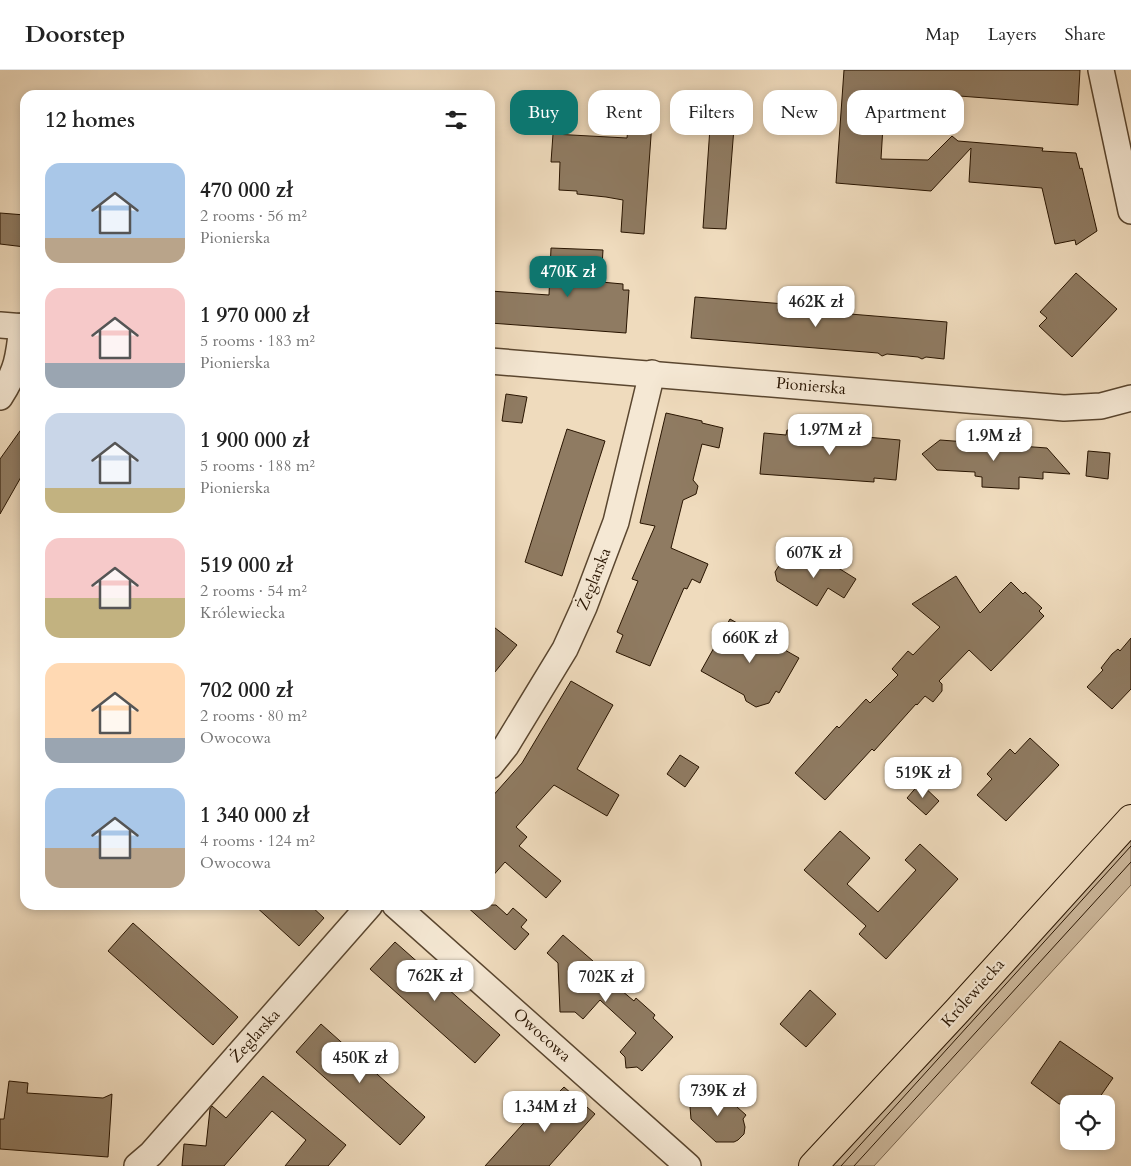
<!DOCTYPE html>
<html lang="en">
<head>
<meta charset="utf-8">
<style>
  :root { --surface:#fff; --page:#f2f2f2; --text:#222; --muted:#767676; --line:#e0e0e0; --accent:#0f766e }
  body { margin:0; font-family:Cardo,serif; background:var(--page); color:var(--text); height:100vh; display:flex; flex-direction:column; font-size:19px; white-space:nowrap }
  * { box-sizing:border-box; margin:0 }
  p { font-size:16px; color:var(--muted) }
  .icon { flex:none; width:28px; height:28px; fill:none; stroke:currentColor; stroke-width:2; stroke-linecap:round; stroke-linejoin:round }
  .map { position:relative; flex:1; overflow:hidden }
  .details { position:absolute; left:20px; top:20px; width:475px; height:820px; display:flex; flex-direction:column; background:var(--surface); border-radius:15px; box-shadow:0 2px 8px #0003 }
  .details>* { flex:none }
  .hud { position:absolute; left:510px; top:20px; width:475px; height:45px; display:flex; gap:10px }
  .controls { position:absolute; left:1060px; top:1025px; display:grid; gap:10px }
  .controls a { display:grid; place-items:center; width:55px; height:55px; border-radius:10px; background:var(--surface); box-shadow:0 2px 8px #0003; font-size:25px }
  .price { position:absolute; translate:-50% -42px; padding:0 11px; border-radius:10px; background:#fff; color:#222; font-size:16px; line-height:32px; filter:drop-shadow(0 1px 2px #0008) }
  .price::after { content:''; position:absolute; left:50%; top:30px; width:15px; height:11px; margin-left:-8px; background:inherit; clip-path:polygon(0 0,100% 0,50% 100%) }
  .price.selected { background:var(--accent); color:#fff }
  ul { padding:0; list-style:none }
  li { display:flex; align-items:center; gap:15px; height:125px; padding:0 25px }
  li span { display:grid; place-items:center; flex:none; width:140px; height:100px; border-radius:15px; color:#555 }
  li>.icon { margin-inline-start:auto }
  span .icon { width:60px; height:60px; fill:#fffc; stroke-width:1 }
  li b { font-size:21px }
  h2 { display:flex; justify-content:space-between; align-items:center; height:60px; padding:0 25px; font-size:21px }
  .pill { padding:0 18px; border-radius:15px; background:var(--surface); box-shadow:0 2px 8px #0003; font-size:18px; line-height:45px }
  .pill.selected { background:var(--accent); color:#fff }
  header { display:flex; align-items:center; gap:30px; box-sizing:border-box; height:70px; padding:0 25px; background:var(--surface); border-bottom:1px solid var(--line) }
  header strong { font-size:24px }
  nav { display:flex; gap:28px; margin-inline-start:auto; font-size:18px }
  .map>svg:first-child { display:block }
  .green { fill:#cdb99d; stroke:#7a664e }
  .building { fill:#8f7b62; stroke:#281400 }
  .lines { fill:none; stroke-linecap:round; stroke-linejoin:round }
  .minor-casing { stroke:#5a462f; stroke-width:28 }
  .major-casing { stroke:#281400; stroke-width:30 }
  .minor { stroke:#f5e8d4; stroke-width:25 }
  .major { stroke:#efdbbd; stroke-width:28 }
  .tram { stroke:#281400; stroke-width:1 }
  .labels { text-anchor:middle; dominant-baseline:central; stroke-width:4.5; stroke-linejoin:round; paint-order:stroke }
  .street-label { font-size:16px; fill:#281400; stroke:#f5e8d4 }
</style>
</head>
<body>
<header>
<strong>Doorstep</strong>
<nav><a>Map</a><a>Layers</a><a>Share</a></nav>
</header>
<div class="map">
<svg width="1131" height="1096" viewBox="0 0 1131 1096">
  <rect width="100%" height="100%" fill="#efdbbd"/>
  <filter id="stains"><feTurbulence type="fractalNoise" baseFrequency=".004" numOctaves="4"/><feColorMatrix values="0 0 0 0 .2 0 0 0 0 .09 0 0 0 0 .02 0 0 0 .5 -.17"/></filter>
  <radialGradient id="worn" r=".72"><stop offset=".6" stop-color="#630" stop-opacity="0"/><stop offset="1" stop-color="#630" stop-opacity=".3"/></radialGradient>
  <path class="green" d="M1131,769V815L874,1096H833Z"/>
  <g class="building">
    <path d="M844,0H1080L1078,35L946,25L885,23L881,89L928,90L952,66L958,71L1043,78L1042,81L1076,83L1080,99L1082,98L1097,161L1076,175L1075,170L1055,174L1042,118L969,112L971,78L931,121L836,113Z"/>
    <path d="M630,36L653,38L644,164L621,162L623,130L606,127L577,124V121L559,120L560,92H551L553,64L627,68Z"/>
    <path d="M711,43L735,45L726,159L703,158Z"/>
    <path d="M0,143L25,145V177L0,174Z"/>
    <path d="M551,178L603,180L601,212L623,214V220H629L626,263L490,253V221L549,225Z"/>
    <path d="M1076,203L1117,239L1072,287L1039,256L1047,248L1040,242Z"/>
    <path d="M695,227L850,239V244L947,252L944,289L926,287L922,289L918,287L887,284L882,286L878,283L691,268Z"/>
    <path d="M506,324L527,327L522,353L502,351Z"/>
    <path d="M666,343L702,351V353L723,358L719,378L702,374L693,410L698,416L696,424L683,430L671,478L708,494L700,513L692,509L687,519L684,518L650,596L616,582L623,565L617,562L638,511L632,509L655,456L640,453Z"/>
    <path d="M25,354V400L0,444V389Z"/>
    <path d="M567,359L605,371L562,506L525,492Z"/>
    <path d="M787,360L900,370L896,410L874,408V412L760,404L764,363L786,365Z"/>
    <path d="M940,370L1047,378L1070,404L1043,402V409L1019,407V419L982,417V407L975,406V402L937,400L922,384Z"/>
    <path d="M1088,381L1110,383L1108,409L1086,406Z"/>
    <path d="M798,484L814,494L819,486L856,509L844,528L828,518L817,536L777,511L775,502L780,494L794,492Z"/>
    <path d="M956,506L980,543L1011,512L1023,524L1025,522L1042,538L1039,541L1044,546L991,601L969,580L939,611L942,614V621L933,632L925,626L917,635L916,634L874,681L872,679L825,730L795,703L837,656L839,658L866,629L870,633L898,605L892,599L908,581L913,585L940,557L912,534Z"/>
    <path d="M730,549L799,588L779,623L776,621L769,633L756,637L746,631L744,625L701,601Z"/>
    <path d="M490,554L517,575L490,608Z"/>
    <path d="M1131,568V619L1112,639L1087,617L1103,600L1101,598L1112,584L1118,579L1120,581Z"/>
    <path d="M571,611L613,635L577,699L619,725L607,746L554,715L516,757L527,767L519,776L561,811L546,828L505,792L490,809V729L522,693Z"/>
    <path d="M1030,668L1059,695L1006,751L977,725L992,709L987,704L1010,679L1015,684Z"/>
    <path d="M680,685L699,697L685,717L667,704Z"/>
    <path d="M920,713L939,731L926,745L907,728Z"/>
    <path d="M840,761L870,788L847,814L878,842L916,800L905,790L920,774L958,809L886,889L859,864L866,856L804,800Z"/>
    <path d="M254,835H310L324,848L299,876Z"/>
    <path d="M465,835H496L507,845L513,838L527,850L521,857L529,864L515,880Z"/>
    <path d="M133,853L238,947L213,975L108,881Z"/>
    <path d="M563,865L593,891L590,894L634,931L636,928L655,945L653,948L673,967L642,1001L637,997L626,998L625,987L620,982L636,963L600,930L583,949L575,942H560L558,893L547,883Z"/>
    <path d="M395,872L500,965L475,993L370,899Z"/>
    <path d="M810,920L836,944L806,977L780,954Z"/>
    <path d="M321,954L425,1047L400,1075L296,982Z"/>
    <path d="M1060,971L1113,1008L1095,1034H1059L1031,1013Z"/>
    <path d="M263,1006L346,1075L328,1096H285L306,1070L272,1041L224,1096H182L184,1074L206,1076L210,1039L212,1036L226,1048Z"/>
    <path d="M9,1011L28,1013L27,1023L103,1028L112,1024L108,1087L0,1079V1049H4Z"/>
    <path d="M564,1017L595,1044L549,1096H485L549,1025L553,1028Z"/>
    <path d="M706,1020H718L746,1045L743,1049L745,1057L744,1064L738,1070L734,1072H716L691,1049L690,1037Z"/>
  </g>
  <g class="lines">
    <defs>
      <g id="minor">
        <path d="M1101,0L1131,141"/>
        <path d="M0,255L25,257"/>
        <path d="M490,291L1064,338L1101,336L1131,328"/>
        <path d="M0,327C17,301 19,286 22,256"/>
        <path d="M490,696L506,676L565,579L584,537L616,452L652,303"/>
        <path d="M395,835L688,1096"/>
        <path d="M137,1096L151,1084L370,835"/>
      </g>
      <path id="major" d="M813,1096L958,940L1131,749"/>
    </defs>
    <use href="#minor" class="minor-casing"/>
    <use href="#major" class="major-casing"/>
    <use href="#minor" class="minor"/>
    <use href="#major" class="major"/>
    <g class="tram">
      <path d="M841,1096L1131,776"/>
      <path d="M854,1096L1131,792"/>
    </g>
  </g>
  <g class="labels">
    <g class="street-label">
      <text transform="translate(811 316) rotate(5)">Pionierska</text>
      <text transform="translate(594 509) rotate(-68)">Żeglarska</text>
      <text transform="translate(973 923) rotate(-48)">Królewiecka</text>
      <text transform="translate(542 965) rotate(42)">Owocowa</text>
      <text transform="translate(255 966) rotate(-48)">Żeglarska</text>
    </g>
  </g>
  <rect width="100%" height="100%" filter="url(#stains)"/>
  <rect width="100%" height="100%" fill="url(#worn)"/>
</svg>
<div class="controls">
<a><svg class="icon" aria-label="locate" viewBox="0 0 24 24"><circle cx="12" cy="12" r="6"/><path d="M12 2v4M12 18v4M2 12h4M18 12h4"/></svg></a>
</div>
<b class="price selected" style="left:568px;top:228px">470K zł</b>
<b class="price" style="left:816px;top:258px">462K zł</b>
<b class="price" style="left:830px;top:386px">1.97M zł</b>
<b class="price" style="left:994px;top:392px">1.9M zł</b>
<b class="price" style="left:814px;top:509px">607K zł</b>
<b class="price" style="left:750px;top:594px">660K zł</b>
<b class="price" style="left:923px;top:729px">519K zł</b>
<b class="price" style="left:435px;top:932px">762K zł</b>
<b class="price" style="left:606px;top:933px">702K zł</b>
<b class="price" style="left:360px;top:1014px">450K zł</b>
<b class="price" style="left:718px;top:1047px">739K zł</b>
<b class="price" style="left:545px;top:1063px">1.34M zł</b>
<div class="hud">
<a class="pill selected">Buy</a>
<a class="pill">Rent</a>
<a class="pill">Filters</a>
<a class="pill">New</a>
<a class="pill">Apartment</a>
</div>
<section class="details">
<h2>12 homes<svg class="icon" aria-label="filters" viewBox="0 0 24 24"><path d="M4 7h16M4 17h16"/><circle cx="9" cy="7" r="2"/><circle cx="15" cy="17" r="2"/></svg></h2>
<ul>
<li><span style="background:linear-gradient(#a9c7e8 75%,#b9a48a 0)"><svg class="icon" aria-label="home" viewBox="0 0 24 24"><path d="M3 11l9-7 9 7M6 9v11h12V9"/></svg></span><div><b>470 000 zł</b><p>2 rooms · 56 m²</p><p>Pionierska</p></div></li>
<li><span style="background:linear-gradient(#f6c9c9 75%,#9aa5b1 0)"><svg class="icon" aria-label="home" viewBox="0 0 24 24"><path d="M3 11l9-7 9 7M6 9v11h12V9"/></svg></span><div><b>1 970 000 zł</b><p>5 rooms · 183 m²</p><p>Pionierska</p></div></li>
<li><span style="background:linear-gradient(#c9d6e8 75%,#c2b280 0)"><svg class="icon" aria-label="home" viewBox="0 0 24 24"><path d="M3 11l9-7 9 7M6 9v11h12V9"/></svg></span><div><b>1 900 000 zł</b><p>5 rooms · 188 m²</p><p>Pionierska</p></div></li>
<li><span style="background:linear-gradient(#f6c9c9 60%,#c2b280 0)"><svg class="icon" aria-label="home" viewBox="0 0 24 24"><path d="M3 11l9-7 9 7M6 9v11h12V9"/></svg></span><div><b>519 000 zł</b><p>2 rooms · 54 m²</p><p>Królewiecka</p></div></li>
<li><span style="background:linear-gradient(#ffd9b3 75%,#9aa5b1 0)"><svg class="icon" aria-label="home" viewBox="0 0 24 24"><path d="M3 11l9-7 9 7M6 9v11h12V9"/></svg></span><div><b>702 000 zł</b><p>2 rooms · 80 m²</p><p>Owocowa</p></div></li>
<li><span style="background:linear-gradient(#a9c7e8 60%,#b9a48a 0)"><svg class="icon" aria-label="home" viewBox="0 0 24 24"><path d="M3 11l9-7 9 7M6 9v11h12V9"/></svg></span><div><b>1 340 000 zł</b><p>4 rooms · 124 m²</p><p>Owocowa</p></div></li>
</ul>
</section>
</div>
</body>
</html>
